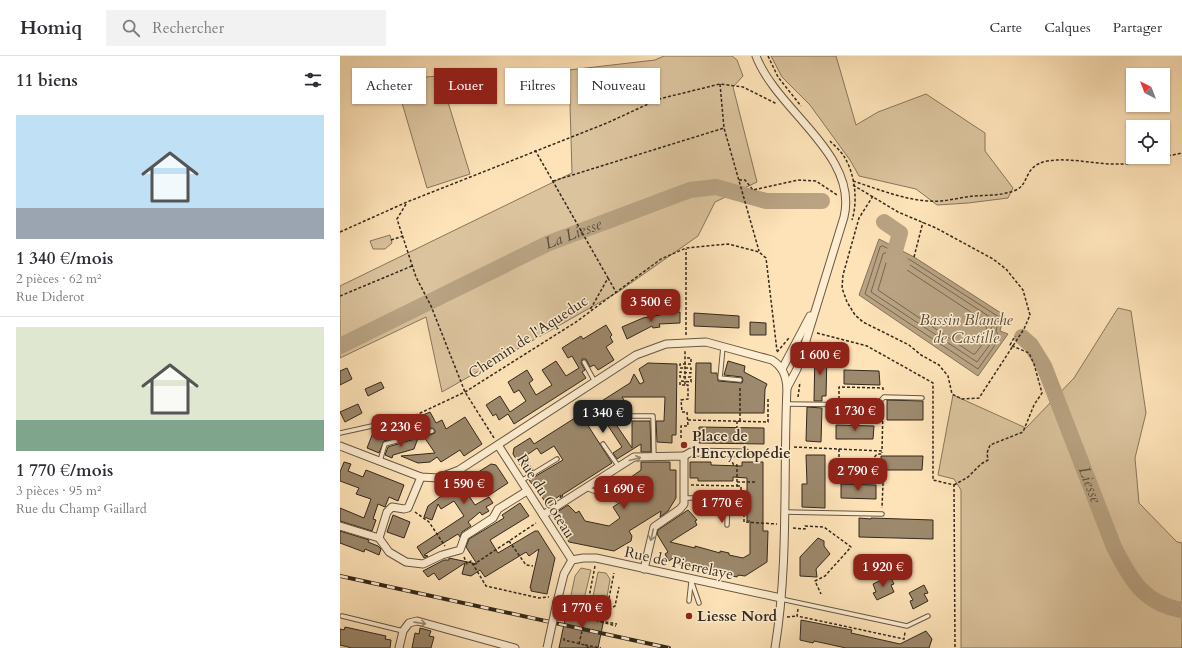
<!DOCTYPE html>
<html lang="fr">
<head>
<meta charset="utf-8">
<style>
  :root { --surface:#fff; --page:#f2f2f3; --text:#2b2b33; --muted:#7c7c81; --line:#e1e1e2; --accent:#8f2418 }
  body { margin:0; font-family:Cardo,serif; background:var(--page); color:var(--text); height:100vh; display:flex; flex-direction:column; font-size:15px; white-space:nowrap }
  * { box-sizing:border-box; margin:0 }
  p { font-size:13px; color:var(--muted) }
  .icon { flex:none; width:22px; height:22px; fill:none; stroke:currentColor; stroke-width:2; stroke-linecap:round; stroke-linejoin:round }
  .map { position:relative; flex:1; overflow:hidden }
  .drawer { display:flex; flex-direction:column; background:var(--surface); width:340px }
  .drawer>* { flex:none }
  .top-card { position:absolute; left:12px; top:12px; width:380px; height:36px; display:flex; gap:8px }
  .needle { width:26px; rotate:318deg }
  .buttons { position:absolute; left:786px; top:12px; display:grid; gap:8px }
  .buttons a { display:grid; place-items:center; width:44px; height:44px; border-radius:0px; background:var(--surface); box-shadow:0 1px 3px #0004; font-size:20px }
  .price { position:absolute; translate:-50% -34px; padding:0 9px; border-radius:8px; background:var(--accent); color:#fff; font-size:13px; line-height:26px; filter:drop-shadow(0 1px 2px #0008) }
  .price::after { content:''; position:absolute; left:50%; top:24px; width:12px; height:9px; margin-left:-6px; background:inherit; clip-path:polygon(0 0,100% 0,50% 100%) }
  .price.current { background:#222; color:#fff }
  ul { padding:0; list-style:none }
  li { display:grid; align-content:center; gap:8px; height:212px; padding:0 16px }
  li+li { border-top:1px solid var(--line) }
  li span { display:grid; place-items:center; height:124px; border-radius:0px; color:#555 }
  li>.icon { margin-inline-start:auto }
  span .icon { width:72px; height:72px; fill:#fffc; stroke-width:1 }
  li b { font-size:17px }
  h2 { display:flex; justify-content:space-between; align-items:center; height:48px; padding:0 16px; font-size:17px }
  .chip { padding:0 14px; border-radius:0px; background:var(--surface); box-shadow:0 1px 3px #0004; font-size:14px; line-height:36px }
  .chip.current { background:var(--accent); color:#fff }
  header { display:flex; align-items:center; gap:24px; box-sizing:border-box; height:56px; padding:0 20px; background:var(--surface); border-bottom:1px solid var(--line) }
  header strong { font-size:19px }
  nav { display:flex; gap:22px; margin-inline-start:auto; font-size:14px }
  .search { width:280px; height:36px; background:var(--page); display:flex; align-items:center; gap:10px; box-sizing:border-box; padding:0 14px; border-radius:0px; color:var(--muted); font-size:15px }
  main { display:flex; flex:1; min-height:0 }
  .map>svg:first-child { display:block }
  .green { fill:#dbc39d; stroke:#87765c }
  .water { fill:#b9a383; stroke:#83725a }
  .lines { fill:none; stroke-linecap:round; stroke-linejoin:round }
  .shore { stroke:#766650; stroke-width:1 }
  .river { stroke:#b9a383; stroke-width:16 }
  .building { fill:#9d896d; stroke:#33281c }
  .lane-casing { stroke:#665743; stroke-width:5.5 }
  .street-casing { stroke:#665743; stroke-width:9 }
  .path { stroke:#33281c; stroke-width:1.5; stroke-dasharray:3 2; stroke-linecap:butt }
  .lane { stroke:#feedd1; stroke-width:3.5 }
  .street { stroke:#feedd1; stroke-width:7 }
  .rail-casing { stroke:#33281c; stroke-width:4 }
  .rail { stroke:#feedd1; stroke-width:2.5; stroke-dasharray:8; stroke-linecap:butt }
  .street-bridge-casing { stroke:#665743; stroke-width:9; stroke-linecap:butt }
  .path-bridge { stroke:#33281c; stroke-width:1.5; stroke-dasharray:3 2; stroke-linecap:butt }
  .street-bridge { stroke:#feedd1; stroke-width:7 }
  .oneway { stroke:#988a76 }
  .poi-dot { fill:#8f2418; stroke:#feedd1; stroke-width:1.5 }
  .labels { text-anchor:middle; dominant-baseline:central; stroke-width:3; stroke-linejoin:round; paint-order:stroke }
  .street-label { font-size:15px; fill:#33281c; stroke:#feedd1 }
  .poi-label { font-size:15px; font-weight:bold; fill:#33281c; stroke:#feedd1; text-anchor:start }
  .water-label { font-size:16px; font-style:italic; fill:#5b4d3b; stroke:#feedd1 }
</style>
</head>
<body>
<header>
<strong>Homiq</strong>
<div class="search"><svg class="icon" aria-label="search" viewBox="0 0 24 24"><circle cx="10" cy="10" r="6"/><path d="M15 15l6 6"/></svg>Rechercher</div>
<nav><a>Carte</a><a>Calques</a><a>Partager</a></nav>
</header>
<main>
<section class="drawer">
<h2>11 biens<svg class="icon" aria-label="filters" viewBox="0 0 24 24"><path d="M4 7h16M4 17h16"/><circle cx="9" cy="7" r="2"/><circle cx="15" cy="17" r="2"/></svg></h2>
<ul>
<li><span style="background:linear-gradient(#bfe0f5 75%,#9aa5b1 0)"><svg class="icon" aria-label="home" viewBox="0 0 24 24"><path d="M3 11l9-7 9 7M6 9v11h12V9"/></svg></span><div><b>1 340 €/mois</b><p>2 pièces · 62 m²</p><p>Rue Diderot</p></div></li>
<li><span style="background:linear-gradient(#dfe7d0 75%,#7fa58c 0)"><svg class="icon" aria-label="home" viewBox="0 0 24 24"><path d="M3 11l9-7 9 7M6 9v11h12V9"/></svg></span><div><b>1 770 €/mois</b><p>3 pièces · 95 m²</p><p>Rue du Champ Gaillard</p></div></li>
</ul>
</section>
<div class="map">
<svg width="842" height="592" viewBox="0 0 842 592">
  <rect width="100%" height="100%" fill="#fee3b8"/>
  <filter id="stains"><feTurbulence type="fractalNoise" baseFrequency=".005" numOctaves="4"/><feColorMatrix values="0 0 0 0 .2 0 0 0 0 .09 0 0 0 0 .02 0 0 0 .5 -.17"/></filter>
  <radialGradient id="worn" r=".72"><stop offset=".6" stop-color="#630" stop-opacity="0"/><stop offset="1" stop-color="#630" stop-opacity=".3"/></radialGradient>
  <g class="green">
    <path d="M324,0H392L397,4L403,20L393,31L417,126L375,146L358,180L278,236L102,336L86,261L0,302V230L232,117L229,14L315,4Z"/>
    <path d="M431,0H496L516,69L538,56L586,38L645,77V95L673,132L668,142L628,147L597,149L576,133L519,120L510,104L470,49L442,21Z"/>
    <path d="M100,20L130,118L87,132L55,23Z"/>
    <path d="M50,179L52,187L45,193H33L30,185Z"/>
    <path d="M778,252L791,255L806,357L795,402L799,447L837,486L842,487V592H621V434L614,423L598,419L613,339L686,372L734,322Z"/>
    <path d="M241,512L251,514L243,547L230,544L235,520Z"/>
    <path d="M258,516L266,517L270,523L265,553L251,550Z"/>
  </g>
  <path class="water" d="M539,183L574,201L664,259L660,275L668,278L638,320L519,239Z"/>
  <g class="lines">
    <g class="shore">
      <path d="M543,190L572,205L659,261L656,275L660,282L638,313L525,238L540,191Z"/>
      <path d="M546,197L570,209L653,263L651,275L654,283L637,306L531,236L543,198Z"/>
      <path d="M549,205L567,214L646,266L647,282L635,298H633L538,234L546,207Z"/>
    </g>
    <g class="river">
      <path d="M544,166L560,177L553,202L562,208"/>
      <path id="s1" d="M682,281L691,289L704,310L774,491C790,523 804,548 842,554"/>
      <path id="s2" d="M0,290L209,187L350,134L376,131L426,145H482"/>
    </g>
  </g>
  <g class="building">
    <path d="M325,256H340V267L319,268L320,271L313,272L312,270L287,283L282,271L303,262L325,258Z"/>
    <path d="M354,257L399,260V272L354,270Z"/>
    <path d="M410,266L426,267V279H410Z"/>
    <path d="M266,269L272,279L270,281L273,286L266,291L274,304L258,314L254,309L250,311L246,303H242L241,307L245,314L242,316L246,322L174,368L168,358L159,364L156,358L153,360L146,349L160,340L170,356L186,345L179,334L174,337L168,326L187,314L193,324L189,327L196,339L212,329L202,314L216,305L226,320L239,312L232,300L228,302L222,292L241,280L243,283Z"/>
    <path d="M475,296L487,297L486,340H482V345H474Z"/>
    <path d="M388,305L405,310L404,316L427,328L425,333L424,357H355L356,307H371V317H377L378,325L402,327L403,324L402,321L384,319Z"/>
    <path d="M308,307L337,308L336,379H332V387L317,386L316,365H324L325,341H282L292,356L275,367L292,392V365H310L311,396H301V388L277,403L273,397L282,391L261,359L247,368L272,407L222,439L223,440L220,442L221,439L207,448L189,424L223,404L214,390L201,398L197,392L184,401L193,414L186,418L173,398L174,392L190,382L194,388L290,327L294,318L300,328L304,326L299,313Z"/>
    <path d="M7,312L12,323L0,329V315Z"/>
    <path d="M504,314L539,315L540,329L504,328Z"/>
    <path d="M41,326L44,332L28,340L25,333Z"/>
    <path d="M547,344L583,345V364H547Z"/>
    <path d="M18,348L22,357L5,366L0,356Z"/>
    <path d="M467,351L482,352L481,386L466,385Z"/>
    <path d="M90,356L96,367L102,364L106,373L125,361L142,388L124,400L120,394L101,406L97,401L90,406L78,407L61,400L95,397L84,381L95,377V374L92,372L44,385L39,397L27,392L34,374L74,363Z"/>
    <path d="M496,369L534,370L533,383H496Z"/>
    <path d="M359,371L424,372V388L359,387Z"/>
    <path d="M78,382L74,393L53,399L52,402L45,399L48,391Z"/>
    <path d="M466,399H485V452L462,451V428H467Z"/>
    <path d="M541,400H583L582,414H541Z"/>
    <path d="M4,406L11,408L8,415L23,421L26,414L64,429L58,445L49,441L45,451L38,448L33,463L36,464L32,475L0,465V452L24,462L31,443L16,438L19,432L0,425V416Z"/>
    <path d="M301,406H330V414H336V442L328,455L320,461L321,455L289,475L292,480L291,485L274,495L229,486L213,460L214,458L228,449L236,457L239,455L245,465L269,470L280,462L273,451L308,428L307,424L304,423L291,431L287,424L301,414Z"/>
    <path d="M350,406H371V409L402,410V406H423V475H428L427,506L405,520L398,519L397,521L376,516V514L360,510L359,513L341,510L336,503L334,504L333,502L329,505L325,498L328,496L317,478L318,474L348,454L357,464L355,465L357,469L330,486L355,492V490L380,497V495L389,497V499L403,502L410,498V465H407V422L393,421V425H358V422H350Z"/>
    <path d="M151,408L156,409L168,427L148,440L141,429L127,437L135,449L149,441L153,447L146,451L149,455L142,459L140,456L128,466L131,470L122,476L120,481L118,478L84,499L88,500L84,502L77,491L124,460L114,445L101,453L98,448L92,464L84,461L88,450L108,435L110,438L123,430L121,427Z"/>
    <path d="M501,428L536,429V443L501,442Z"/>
    <path d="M180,447L189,460L150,484L158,497L195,475H198L215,502L207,538L191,535V532H190L199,493L189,500L186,496L145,521L140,514L131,520L122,518L125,507L99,524L94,517L88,521L83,515L104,504H109V502L137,508L126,491L129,483L164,462L162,459Z"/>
    <path d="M53,459L70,466L64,482L47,476Z"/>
    <path d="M519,462L531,463V462L593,464V483L519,481Z"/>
    <path d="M0,475L29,484L28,486L38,490L41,493L39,499L25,493L24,496L0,487Z"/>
    <path d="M478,482L484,485V490L490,498L476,513L477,521L460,520V501Z"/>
    <path d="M550,520L554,528L551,529L554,536L537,544L533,537L536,536L533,528Z"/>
    <path d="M584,529L588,537L584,538L588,545L573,553L570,545L573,544L569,537Z"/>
    <path d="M228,549L264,557L263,563H264L258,592H219Z"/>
    <path d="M461,564L512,574L511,577L560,588L586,575L592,583L589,592H506L474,585L473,587L460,584Z"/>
    <path d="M5,571L46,580L45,583L51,584L50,592H12L0,589V573L4,574Z"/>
    <path d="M80,572L91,575L89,580L94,581L91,592H72L75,577L79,578Z"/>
  </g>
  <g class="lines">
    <defs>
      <g id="lane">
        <path d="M383,291L380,322L400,324"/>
        <path d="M244,306L255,326"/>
        <path d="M447,348L537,349L544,341L582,342"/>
        <path d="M292,360H313L314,401"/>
        <path d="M0,377L41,368"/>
        <path d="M263,388L279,411"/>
        <path d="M40,405L45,388L92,375"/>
        <path d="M181,425L217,403"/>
        <path d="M246,432L277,444L305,426"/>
        <path d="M345,442H388L387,469"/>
        <path d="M445,456L542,458"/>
        <path d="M351,524L359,547"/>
        <path d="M441,543L567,570L588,560"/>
        <path d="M349,545L351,526"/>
        <path d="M2,560L63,575"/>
      </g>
      <g id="street">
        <path d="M416,0C437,55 519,99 504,161L465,288L457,313L447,332"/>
        <path d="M442,313L470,260"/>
        <path d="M158,389L232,504"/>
        <path d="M0,390L81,421L98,422L119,414L296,299L326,288L366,286L432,304C443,311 446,320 447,332C443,418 449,507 435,592"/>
        <path d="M344,400L351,396L406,397"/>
        <path d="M81,421L68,452L64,453L52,451L47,456L39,482L49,496L66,506L83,508L102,499L120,494L125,480L153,462L158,453L187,435"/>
        <path d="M203,459L294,401L344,400V448L340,453L314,471L304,513"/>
        <path d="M0,470L39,482"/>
        <path d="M232,504L243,502H256L441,542"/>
        <path d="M217,546L224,518L232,504"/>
        <path d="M59,592L63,575L69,567L77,565L175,592"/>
      </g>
    </defs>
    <use href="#lane" class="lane-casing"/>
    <use href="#street" class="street-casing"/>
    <g class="path">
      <path d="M428,0L438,21L461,50"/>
      <path d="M380,28L384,72L419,195"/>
      <path d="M490,85C495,90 502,96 505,102C515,119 518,145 512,164"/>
      <path d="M195,94L268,222L250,254"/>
      <path d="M823,101L842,97"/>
      <path d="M399,124H405L413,134L458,124L476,125L497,139"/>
      <path d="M213,125L384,72"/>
      <path d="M513,125C541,134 571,147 601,145C612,144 623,141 634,140C648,139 662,140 676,134C690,128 683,110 707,105C731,101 756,109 780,108C793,108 808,103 822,101"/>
      <path d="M513,129L558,156L596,172L653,203L666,213L683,234L690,259L684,273L639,342L622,343L612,338L608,320L599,309L581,299L569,289L523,266L515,259L507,246L502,232L503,219L519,162L533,140"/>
      <path d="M66,148L57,163L76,221L91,250L125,336L154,382"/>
      <path d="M0,176L67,146L267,67L319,43L380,28L403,31L437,48"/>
      <path d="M51,184L63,180"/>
      <path d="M574,201L583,166"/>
      <path d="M268,222L276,236"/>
      <path d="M0,240L72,210"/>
      <path d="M477,277L527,290L593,327V424L614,429L615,592"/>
      <path d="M346,279V193"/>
      <path d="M437,296L449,282"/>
      <path d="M345,329H340V325L351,326V321H340V316L351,317V312H340V308H351V302H346"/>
      <path d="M458,341L460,326"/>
      <path d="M499,343V331L543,332V335"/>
      <path d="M348,364L428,366V341"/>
      <path d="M397,365V389"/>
      <path d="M400,365V331"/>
      <path d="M46,367L76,359L125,336L236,266L321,203L346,192L388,188L419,196L426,202L437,295"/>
      <path d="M341,382V370H348L347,356H342L341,344L348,343V329H345V295"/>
      <path d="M454,391L542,395L543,351"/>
      <path d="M499,393V412L515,413V419L543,427L542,452"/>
      <path d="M515,413V404H532L537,398H542V396"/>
      <path d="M397,426H417"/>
      <path d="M351,429L397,430V409L393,408L392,405"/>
      <path d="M614,429L628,421L641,408L648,404L647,397L650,389L683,376L694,349L702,337L694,308L689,297L670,289L675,280"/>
      <path d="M397,430H401V458H404V466L437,468"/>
      <path d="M75,456L89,466L105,490"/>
      <path d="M453,472L465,473V470L484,471L511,491L485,520L475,525L481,538"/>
      <path d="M169,485L186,509L193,510"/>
      <path d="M124,501L127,508L131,505L146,530L199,542L209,541"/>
      <path d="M133,509L196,467"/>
      <path d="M224,547L269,558L270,553L275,550L279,531"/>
      <path d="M458,553L457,560L564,583L565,576"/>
      <path d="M266,557L274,517"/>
      <path d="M228,561V559L277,568"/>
      <path d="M447,561L457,560"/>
      <path d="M245,562L255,510"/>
      <path d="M251,563L276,570"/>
      <path d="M224,582V584L245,589"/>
      <path d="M249,592L245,589L261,592"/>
    </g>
    <use href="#lane" class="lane"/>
    <use href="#street" class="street"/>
    <defs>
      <path id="rail" d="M0,520L329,592"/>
    </defs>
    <use href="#rail" class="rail-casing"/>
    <use href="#rail" class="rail"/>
    <defs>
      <path id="street-bridge" d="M207,592L217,546"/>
    </defs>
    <use href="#street-bridge" class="street-bridge-casing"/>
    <path class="path-bridge" d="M239,588L245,562"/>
    <use href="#street-bridge" class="street-bridge"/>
  </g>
  <defs><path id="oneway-shaft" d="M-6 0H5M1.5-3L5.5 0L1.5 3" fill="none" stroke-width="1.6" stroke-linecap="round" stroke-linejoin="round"/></defs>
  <g class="oneway">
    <use href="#oneway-shaft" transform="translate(295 403) rotate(-15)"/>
    <use href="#oneway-shaft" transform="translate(312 479) rotate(103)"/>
    <use href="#oneway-shaft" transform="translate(80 567) rotate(8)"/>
  </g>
  <g class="poi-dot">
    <circle cx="344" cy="389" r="4"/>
    <circle cx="349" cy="560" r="4"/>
  </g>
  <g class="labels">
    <g class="street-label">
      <text transform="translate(188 281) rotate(-33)">Chemin de l'Aqueduc</text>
      <text transform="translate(206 440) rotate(58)">Rue du Coteau</text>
      <text transform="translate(339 507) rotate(12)">Rue de Pierrelaye</text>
    </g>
    <g class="poi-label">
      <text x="352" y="380">Place de<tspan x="352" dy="17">l'Encyclopédie</tspan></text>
      <text x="357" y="560">Liesse Nord</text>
    </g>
    <g class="water-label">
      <text stroke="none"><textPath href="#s2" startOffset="259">La Liesse</textPath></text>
      <text x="626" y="264">Bassin Blanche<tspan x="626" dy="18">de Castille</tspan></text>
      <text stroke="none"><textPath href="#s1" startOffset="164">Liesse</textPath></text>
    </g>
  </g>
  <rect width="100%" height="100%" filter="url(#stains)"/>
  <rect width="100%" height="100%" fill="url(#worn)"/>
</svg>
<div class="buttons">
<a><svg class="needle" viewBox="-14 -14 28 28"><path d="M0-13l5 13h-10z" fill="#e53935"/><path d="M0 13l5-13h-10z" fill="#7c7c81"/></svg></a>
<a><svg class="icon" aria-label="locate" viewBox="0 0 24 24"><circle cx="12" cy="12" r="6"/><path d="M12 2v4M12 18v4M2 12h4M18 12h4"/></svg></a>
</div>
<b class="price" style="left:311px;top:267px">3 500 €</b>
<b class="price" style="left:480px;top:320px">1 600 €</b>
<b class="price" style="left:515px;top:376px">1 730 €</b>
<b class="price current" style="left:263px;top:378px">1 340 €</b>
<b class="price" style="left:61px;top:392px">2 230 €</b>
<b class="price" style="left:518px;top:436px">2 790 €</b>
<b class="price" style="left:124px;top:449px">1 590 €</b>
<b class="price" style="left:284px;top:454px">1 690 €</b>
<b class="price" style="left:382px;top:468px">1 770 €</b>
<b class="price" style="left:543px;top:532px">1 920 €</b>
<b class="price" style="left:242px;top:573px">1 770 €</b>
<div class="top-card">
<a class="chip">Acheter</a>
<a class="chip current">Louer</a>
<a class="chip">Filtres</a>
<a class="chip">Nouveau</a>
</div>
</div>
</main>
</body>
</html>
